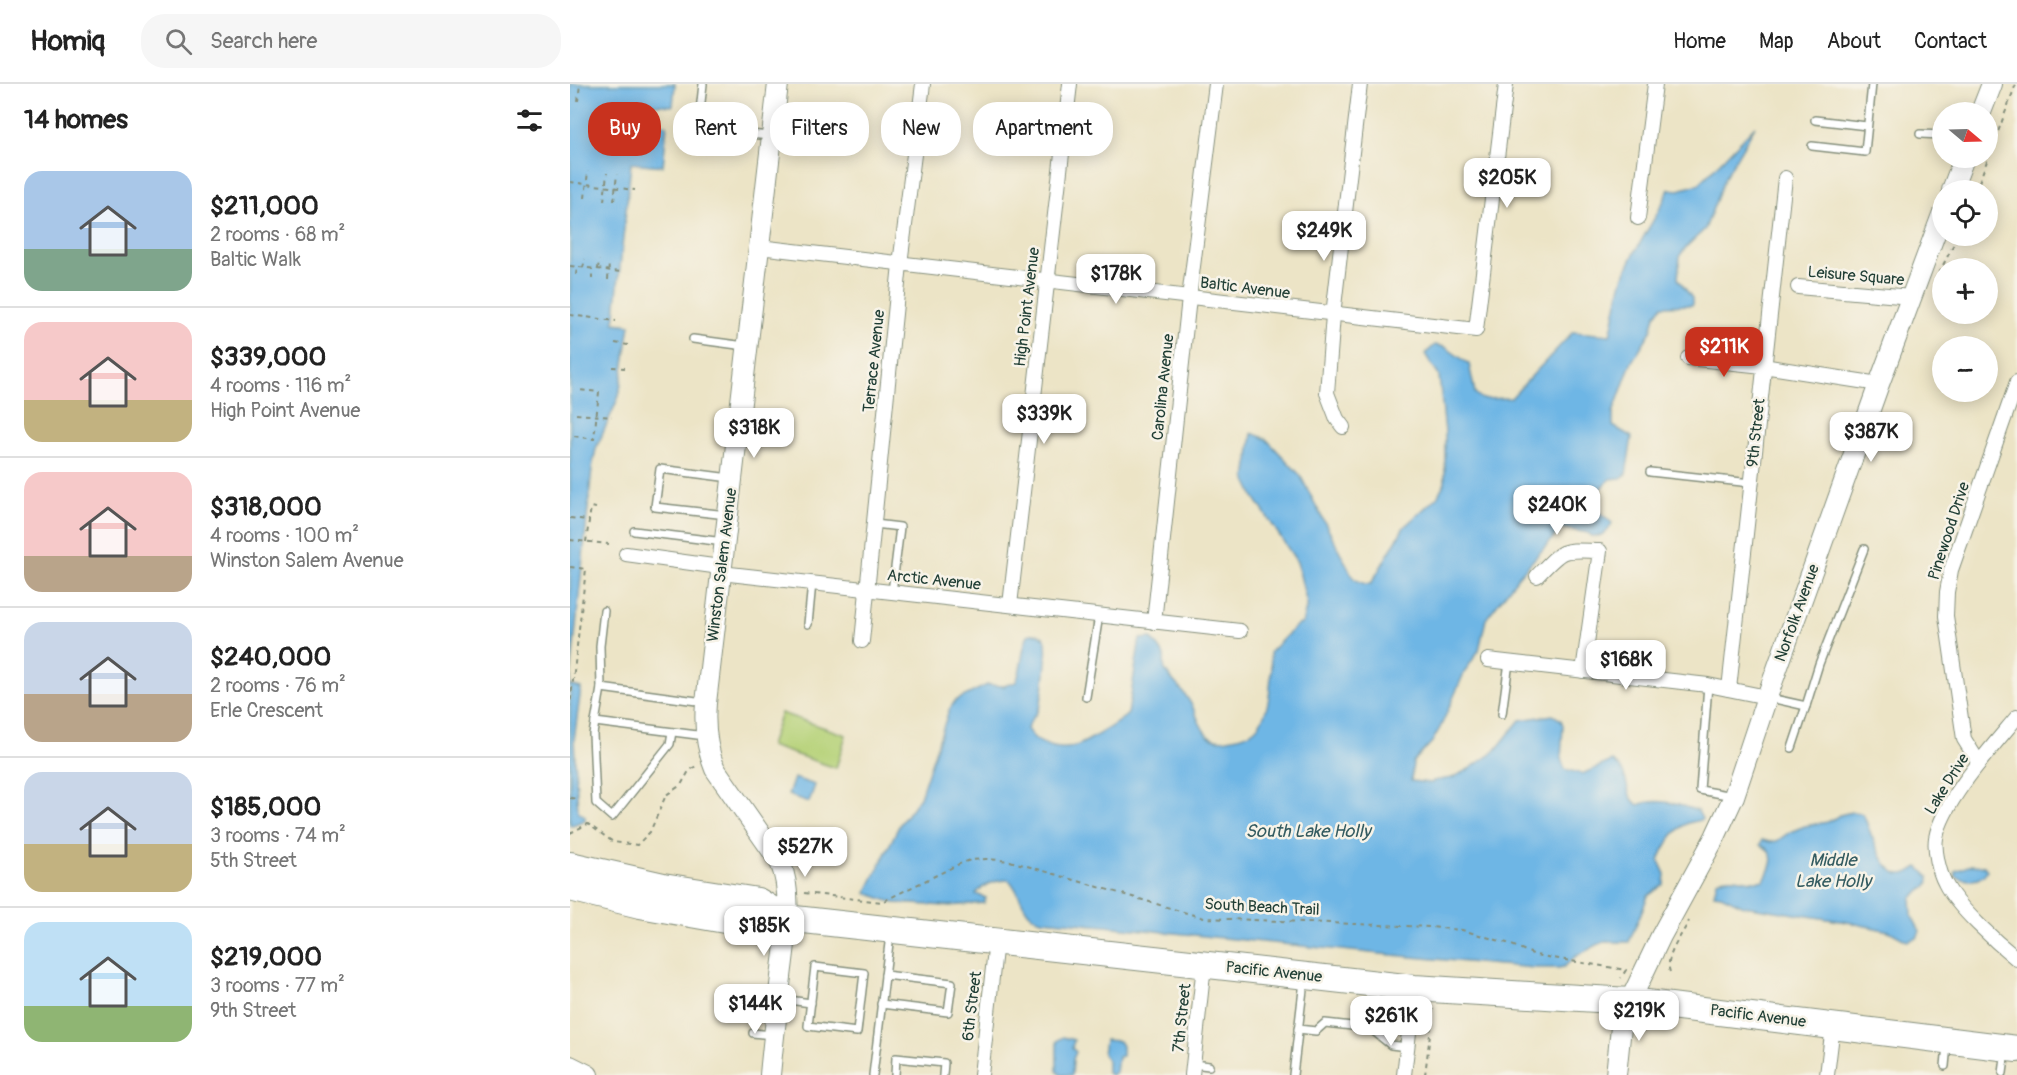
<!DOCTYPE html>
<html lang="en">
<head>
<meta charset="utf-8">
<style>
  :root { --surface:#fff; --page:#f6f6f6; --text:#222; --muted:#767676; --line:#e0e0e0; --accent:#c8321e }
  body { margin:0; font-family:Pangolin,sans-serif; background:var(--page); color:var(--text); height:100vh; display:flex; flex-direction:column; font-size:22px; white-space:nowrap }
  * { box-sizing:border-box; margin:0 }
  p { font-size:20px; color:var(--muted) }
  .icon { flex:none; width:33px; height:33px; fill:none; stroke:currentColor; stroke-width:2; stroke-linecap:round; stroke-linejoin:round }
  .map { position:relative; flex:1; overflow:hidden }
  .details { display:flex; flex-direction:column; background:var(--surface); width:570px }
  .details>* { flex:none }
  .top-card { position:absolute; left:18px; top:18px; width:570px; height:54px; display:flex; gap:12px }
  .needle { width:39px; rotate:109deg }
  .controls { position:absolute; left:1362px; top:18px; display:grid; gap:12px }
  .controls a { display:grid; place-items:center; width:66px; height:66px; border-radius:50%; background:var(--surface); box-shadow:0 3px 15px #0003; font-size:30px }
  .price { position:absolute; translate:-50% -51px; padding:0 14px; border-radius:12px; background:#fff; color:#222; font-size:20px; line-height:39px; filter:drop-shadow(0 2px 3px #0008) }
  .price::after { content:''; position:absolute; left:50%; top:36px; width:18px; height:14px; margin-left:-9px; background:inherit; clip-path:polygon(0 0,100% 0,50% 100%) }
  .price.selected { background:var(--accent); color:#fff }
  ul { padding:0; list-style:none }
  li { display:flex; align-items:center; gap:18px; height:150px; padding:0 24px }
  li+li { border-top:2px solid var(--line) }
  li span { display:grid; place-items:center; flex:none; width:168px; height:120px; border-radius:18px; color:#555 }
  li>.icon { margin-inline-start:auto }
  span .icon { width:72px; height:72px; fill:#fffc; stroke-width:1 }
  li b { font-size:26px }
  h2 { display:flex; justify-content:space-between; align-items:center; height:72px; padding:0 24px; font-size:26px }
  .tag { padding:0 21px; border-radius:24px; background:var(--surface); box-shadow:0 3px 15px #0003; font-size:21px; line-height:54px }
  .tag.selected { background:var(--accent); color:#fff }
  header { display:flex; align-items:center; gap:36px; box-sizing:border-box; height:84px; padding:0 30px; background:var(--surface); border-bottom:2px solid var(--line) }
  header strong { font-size:28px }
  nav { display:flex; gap:33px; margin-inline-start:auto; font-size:21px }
  .search { width:420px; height:54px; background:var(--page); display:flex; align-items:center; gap:15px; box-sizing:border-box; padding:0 21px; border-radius:24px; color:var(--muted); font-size:22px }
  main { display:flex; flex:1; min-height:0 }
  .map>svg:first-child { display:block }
  .green { fill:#b6d278; stroke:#6a8856; stroke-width:1.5 }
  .water { fill:#6eb6e5; stroke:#467a8c; stroke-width:1.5 }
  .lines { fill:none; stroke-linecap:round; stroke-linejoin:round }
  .lane-casing { stroke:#86907d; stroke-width:10 }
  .street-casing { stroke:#86907d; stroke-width:16 }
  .secondary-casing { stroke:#86907d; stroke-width:22 }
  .highway-casing { stroke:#86907d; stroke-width:28 }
  .path { stroke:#86907d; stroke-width:2; stroke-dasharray:4.5 4.5; stroke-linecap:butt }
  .lane { stroke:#fff; stroke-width:7 }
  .street { stroke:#fff; stroke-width:14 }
  .secondary { stroke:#fff; stroke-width:20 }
  .highway { stroke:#fff; stroke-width:26 }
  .labels { text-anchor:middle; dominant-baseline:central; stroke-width:5; stroke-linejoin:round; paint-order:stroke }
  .street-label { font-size:16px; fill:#1f3d34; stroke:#f7f3e8 }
  .water-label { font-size:18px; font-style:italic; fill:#335b60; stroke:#f7f3e8 }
</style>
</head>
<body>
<header>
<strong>Homiq</strong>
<div class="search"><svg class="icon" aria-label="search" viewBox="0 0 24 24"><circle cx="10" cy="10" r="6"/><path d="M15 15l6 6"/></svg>Search here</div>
<nav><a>Home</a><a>Map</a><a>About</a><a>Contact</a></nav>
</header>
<main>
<section class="details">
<h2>14 homes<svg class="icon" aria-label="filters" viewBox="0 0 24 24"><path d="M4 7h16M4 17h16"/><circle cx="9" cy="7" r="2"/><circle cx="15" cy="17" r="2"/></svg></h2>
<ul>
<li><span style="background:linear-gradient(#a9c7e8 65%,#7fa58c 0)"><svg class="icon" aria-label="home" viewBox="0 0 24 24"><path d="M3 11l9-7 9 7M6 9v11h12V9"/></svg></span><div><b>$211,000</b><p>2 rooms · 68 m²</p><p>Baltic Walk</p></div></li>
<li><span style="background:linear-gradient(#f6c9c9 65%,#c2b280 0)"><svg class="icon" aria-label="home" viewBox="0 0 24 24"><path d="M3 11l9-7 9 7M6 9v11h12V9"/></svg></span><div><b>$339,000</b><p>4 rooms · 116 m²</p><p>High Point Avenue</p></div></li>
<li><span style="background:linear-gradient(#f6c9c9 70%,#b9a48a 0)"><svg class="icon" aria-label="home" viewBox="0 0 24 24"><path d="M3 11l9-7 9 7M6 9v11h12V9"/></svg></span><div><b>$318,000</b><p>4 rooms · 100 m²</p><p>Winston Salem Avenue</p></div></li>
<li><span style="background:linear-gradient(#c9d6e8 60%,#b9a48a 0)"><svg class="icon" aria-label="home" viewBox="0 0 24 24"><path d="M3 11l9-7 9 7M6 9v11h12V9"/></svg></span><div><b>$240,000</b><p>2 rooms · 76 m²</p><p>Erle Crescent</p></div></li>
<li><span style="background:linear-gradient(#c9d6e8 60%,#c2b280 0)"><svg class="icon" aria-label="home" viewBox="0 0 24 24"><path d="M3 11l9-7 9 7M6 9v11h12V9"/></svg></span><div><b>$185,000</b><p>3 rooms · 74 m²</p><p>5th Street</p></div></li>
<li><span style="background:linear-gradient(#bfe0f5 70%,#8fb573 0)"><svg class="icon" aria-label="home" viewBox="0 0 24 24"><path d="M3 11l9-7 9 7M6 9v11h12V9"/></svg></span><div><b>$219,000</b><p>3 rooms · 77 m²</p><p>9th Street</p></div></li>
</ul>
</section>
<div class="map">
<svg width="1447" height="991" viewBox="0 0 1447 991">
  <rect width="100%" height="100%" fill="#f7f3e8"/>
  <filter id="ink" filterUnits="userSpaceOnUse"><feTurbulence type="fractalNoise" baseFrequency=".0167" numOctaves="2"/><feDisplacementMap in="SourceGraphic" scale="12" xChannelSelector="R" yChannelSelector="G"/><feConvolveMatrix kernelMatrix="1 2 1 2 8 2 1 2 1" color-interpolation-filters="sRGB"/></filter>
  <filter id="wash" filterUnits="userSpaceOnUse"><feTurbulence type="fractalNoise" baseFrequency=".008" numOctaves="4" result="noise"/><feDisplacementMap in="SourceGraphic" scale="24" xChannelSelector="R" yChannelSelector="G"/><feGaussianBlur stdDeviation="1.35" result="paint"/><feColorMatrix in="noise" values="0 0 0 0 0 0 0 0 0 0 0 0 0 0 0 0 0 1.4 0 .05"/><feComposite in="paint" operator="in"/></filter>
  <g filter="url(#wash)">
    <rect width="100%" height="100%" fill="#ece4c6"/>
    <path class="green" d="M211,629L276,651L266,684L200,662Z"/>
    <g class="water">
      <path d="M0,0H105L103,22L76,20L75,38L97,41L93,82L61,79L44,239L60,241L49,312L26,365L22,384L0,601L11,604L4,656L8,728L15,732V736L0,742Z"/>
      <path d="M1185,42L1155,93L1135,145L1117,162L1110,171L1108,195L1122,214V221L1092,222L1085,232L1081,247L1061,279L1043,329V342L1062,353L1056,390L1051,394L1040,395C1020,415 1020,421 1042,439C1037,450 1034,451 1023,453L1018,449L992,444L948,493L916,535L909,566L894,589L871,642L862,658L843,678L841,697L862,699L863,697L882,694L899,685L925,667L950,636L983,631L991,636L993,641L991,675L995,685L1012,690L1042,677C1062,689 1052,710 1068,721C1087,713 1107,720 1128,727L1132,735C1127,738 1124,737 1118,739C1105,744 1093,764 1089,777L1095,790L1094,800L1078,812L1059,858H1033L1006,872L994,883L988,884H965C800,871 636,851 472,836C451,832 453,810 439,796C427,796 413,800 406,810L416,814L414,819L378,822L324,819L296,809L330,740L350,713L379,626L385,617L417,601L434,602L446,598C453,583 451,566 458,551C464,549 471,549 475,555C479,564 473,611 470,621C468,630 459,636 457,645C466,661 489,668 506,662C519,657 548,639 558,630L569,560L570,555L581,554C585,559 592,566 594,572C595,577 593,582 595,586C601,596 612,605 618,615C632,635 629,663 663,654C670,653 678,651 684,646C702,631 702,589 700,568L727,541L732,540L737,520L727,478L684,413L676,396L682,349L696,355L730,391L784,495L795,500H801L834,443L867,413L875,398V348L869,292L855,270L865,261L875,263L899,280L905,309L912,315L941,314L1003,248L1040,251C1045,232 1047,211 1054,192C1065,161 1087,136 1099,105L1109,106L1129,100Z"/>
      <path d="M224,694L245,701L239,718L218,711Z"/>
      <path d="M1282,728L1290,729L1294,732C1300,747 1313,789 1331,790C1338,791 1342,786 1348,783L1359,793C1360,807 1347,805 1341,815L1342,832L1350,847L1347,854L1337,857L1319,847L1277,838L1174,822L1151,811L1144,810L1147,797C1163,788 1178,801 1194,796C1202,782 1208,768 1190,761L1192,756L1200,758L1207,757L1220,748L1235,742L1258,738L1270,731Z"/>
      <path d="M1401,781L1414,782L1417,786C1411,799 1398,797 1386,793L1385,787Z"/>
      <path d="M493,953L504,956L502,964L506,968L503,975L502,991H491L487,987V957Z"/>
      <path d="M535,956L549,957L552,962V972L548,973L546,988L541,991L537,989V975L533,970Z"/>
    </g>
  </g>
  <g filter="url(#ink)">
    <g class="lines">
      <defs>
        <g id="lane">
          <path d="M133,0L128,45L200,52"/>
          <path d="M1245,36L1297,42"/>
          <path d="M1350,50L1372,51"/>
          <path d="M1242,62L1295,68L1302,0"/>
          <path d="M123,255L175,262"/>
          <path d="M1080,388L1181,399"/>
          <path d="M157,431L85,423L90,385L160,394"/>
          <path d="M305,440L330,443L322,508"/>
          <path d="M64,447L154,458"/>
          <path d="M34,527L30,562L31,604L23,650L26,719L42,733L100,660L102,648"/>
          <path d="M238,540L242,499"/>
          <path d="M1138,601L1130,706L1163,712"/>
          <path d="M31,604L134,618"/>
          <path d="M516,613L529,531"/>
          <path d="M1200,614L1236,622L1249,580L1294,465"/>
          <path d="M932,630L939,578"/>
          <path d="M25,638L135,652"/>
          <path d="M1222,664L1236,622"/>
          <path d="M245,883L294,889L287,948L238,942Z"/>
          <path d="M211,915L241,919"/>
          <path d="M311,920L378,928L382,899L315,891"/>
          <path d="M728,945L746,947L755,939L800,944L821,961L837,963"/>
          <path d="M183,949L202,951"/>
          <path d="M623,980L639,982"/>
          <path d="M1375,982L1377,961"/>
          <path d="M1433,989L1436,967"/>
          <path d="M303,991L320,851"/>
          <path d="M325,991L326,974L374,979L373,991"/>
          <path d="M723,991L734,897"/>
        </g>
        <g id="street">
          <path d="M1068,134L1085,0"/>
          <path d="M189,163L906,246L936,0"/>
          <path d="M1228,203L1341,213"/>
          <path d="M1118,274L1193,282L1309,300"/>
          <path d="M773,343L767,335L757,309L763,231L790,0"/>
          <path d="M56,470L143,482L151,489L670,547"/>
          <path d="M967,492C995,463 990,466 1030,467L1013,587"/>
          <path d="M440,521L500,0"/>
          <path d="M584,538L619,214L646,0"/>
          <path d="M292,557L330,180L353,0"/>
          <path d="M918,576L1138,601L1197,613"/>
          <path d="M1159,605L1215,94"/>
          <path d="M1447,633C1423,662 1372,718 1366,754C1364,766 1369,788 1375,799C1387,823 1426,858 1447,875"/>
          <path d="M1409,679L1394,655L1376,532L1377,508L1381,486L1447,298"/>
          <path d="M411,991L426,857"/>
          <path d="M622,991L634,881"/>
          <path d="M834,991L840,940"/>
          <path d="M1257,991L1263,942"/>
        </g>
        <g id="secondary">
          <path d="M1411,28L1422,0"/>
          <path d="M1382,106L1394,74"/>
          <path d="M0,982L18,991"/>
          <path d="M200,991C203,958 207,926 211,893C215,859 224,810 210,778L145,685C136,663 134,643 136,619L208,0"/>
          <path d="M1046,991L1051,943L1060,917L1091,852L1145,753L1164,712L1197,613L1309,300L1372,131"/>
        </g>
        <g id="highway">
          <path d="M0,781L93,802L188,817L216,834"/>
          <path d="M0,804L70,821L166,838L187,840L216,834L844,904L1060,917L1447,965"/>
        </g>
      </defs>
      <use href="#lane" class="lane-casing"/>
      <use href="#street" class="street-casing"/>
      <use href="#secondary" class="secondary-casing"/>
      <use href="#highway" class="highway-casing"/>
      <g class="path">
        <path d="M8,17L10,0"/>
        <path d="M0,98L65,106"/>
        <path d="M1406,106L1446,0"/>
        <path d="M15,114L18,87"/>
        <path d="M34,117L37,89"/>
        <path d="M44,117L47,90"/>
        <path d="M0,182L52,188"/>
        <path d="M13,184L15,175"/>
        <path d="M28,185L29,176"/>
        <path d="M1369,189L1388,152"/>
        <path d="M6,191L7,183"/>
        <path d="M22,195V185"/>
        <path d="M38,196L39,178"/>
        <path d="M0,231L46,237"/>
        <path d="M45,259L58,261"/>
        <path d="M42,283L55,284"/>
        <path d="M6,330L42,333"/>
        <path d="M4,352L24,355L29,308L9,306"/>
        <path d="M0,434L19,436"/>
        <path d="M0,456L39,460"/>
        <path d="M16,458L21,423L26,424"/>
        <path d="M0,483L16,485L0,622"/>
        <path d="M0,714L8,715"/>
        <path d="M0,749L18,740L43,758L67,761L80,748L96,711L111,701L119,687L126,682"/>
        <path d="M234,809L312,818L387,781L400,776L416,775L440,777L634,834L860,843L892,846L937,859L965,871L1056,886L1051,894"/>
        <path d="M1100,888C1094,873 1112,851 1119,837"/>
        <path d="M855,991L863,925"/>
      </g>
      <use href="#lane" class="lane"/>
      <use href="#street" class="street"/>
      <use href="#secondary" class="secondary"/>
      <use href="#highway" class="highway"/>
    </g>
  </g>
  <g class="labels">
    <g class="street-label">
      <text transform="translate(1286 192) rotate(5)">Leisure Square</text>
      <text transform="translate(675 204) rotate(7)">Baltic Avenue</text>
      <text transform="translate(457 223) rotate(-83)">High Point Avenue</text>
      <text transform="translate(304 277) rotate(-84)">Terrace Avenue</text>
      <text transform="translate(593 303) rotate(-84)">Carolina Avenue</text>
      <text transform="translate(1186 349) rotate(-84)">9th Street</text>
      <text transform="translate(1379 447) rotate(-72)">Pinewood Drive</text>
      <text transform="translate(152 481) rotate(-83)">Winston Salem Avenue</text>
      <text transform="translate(364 496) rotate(6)">Arctic Avenue</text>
      <text transform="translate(1227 529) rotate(-70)">Norfolk Avenue</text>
      <text transform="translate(1377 700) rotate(-58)">Lake Drive</text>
      <text transform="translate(692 823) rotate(3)">South Beach Trail</text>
      <text transform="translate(704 888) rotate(6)">Pacific Avenue</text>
      <text transform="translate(402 922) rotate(-83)">6th Street</text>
      <text transform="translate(1188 932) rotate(7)">Pacific Avenue</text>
      <text transform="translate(612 934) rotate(-84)">7th Street</text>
    </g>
    <g class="water-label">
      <text x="738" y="747">South Lake Holly</text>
      <text x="1263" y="776">Middle<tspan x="1263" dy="21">Lake Holly</tspan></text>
    </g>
  </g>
</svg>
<div class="controls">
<a><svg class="needle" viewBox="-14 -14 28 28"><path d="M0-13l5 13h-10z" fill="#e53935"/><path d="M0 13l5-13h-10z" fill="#767676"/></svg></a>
<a><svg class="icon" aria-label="locate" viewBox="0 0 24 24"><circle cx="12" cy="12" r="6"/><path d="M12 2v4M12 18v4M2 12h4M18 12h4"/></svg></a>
<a>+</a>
<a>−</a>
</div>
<b class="price" style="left:937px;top:125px">$205K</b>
<b class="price" style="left:754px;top:178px">$249K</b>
<b class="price" style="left:546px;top:221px">$178K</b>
<b class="price selected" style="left:1154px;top:294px">$211K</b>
<b class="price" style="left:474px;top:361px">$339K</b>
<b class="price" style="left:184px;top:375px">$318K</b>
<b class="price" style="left:1301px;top:379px">$387K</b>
<b class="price" style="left:987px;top:452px">$240K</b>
<b class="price" style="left:1056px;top:607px">$168K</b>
<b class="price" style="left:235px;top:794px">$527K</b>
<b class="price" style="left:194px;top:873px">$185K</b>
<b class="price" style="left:185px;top:951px">$144K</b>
<b class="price" style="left:1069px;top:958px">$219K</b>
<b class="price" style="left:821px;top:963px">$261K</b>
<div class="top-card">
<a class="tag selected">Buy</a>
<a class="tag">Rent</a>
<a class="tag">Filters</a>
<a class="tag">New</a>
<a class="tag">Apartment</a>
</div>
</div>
</main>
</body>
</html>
